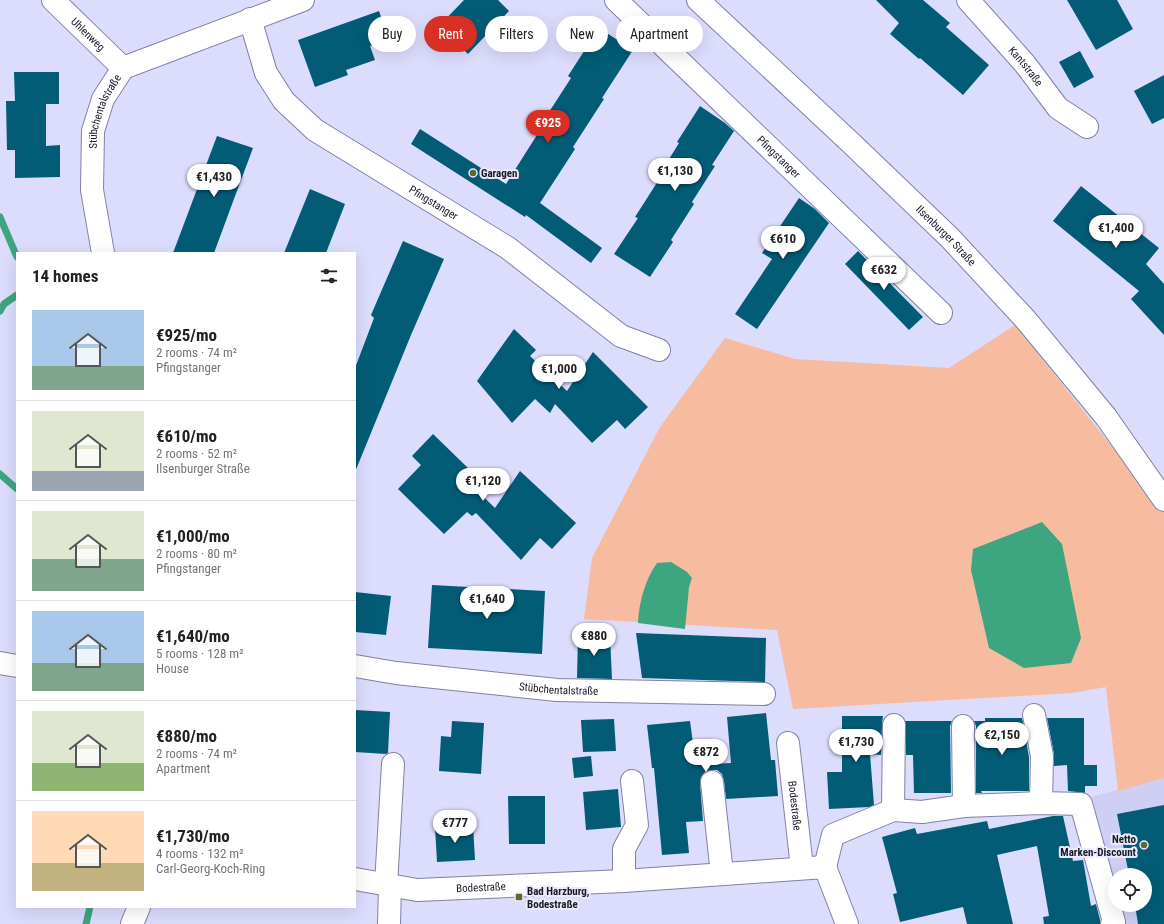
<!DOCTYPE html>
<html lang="en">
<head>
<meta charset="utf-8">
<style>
  :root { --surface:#fff; --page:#f2f2f2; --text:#202124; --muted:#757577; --line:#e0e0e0; --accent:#d93025 }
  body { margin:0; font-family:"Roboto Condensed",sans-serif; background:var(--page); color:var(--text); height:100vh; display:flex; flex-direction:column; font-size:15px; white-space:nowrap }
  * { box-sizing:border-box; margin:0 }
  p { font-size:13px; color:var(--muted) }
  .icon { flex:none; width:22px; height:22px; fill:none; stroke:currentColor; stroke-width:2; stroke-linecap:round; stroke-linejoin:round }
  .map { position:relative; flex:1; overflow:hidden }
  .drawer { position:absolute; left:16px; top:252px; width:340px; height:656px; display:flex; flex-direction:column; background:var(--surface); border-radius:0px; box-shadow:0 4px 16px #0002 }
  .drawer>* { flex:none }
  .top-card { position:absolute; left:368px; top:16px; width:380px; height:36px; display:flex; gap:8px }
  .controls { position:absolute; left:1108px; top:868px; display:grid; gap:8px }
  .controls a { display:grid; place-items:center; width:44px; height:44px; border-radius:50%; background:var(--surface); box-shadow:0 4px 16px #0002; font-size:20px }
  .price { position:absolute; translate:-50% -34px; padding:0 9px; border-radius:14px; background:#fff; color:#222; font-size:13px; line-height:26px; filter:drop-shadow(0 1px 2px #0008) }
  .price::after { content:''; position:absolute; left:50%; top:24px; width:12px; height:9px; margin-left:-6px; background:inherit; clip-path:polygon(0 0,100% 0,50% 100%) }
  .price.selected { background:var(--accent); color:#fff }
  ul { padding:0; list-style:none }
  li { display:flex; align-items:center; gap:12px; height:100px; padding:0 16px }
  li+li { border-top:1px solid var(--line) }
  li span { display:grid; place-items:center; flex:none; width:112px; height:80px; border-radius:0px; color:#555 }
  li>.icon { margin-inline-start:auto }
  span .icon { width:48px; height:48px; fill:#fffc; stroke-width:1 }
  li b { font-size:17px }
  h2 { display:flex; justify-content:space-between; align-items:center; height:48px; padding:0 16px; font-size:17px }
  .tag { padding:0 14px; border-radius:18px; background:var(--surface); box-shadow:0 4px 16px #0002; font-size:14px; line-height:36px }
  .tag.selected { background:var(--accent); color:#fff }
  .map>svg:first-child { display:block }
  .built { fill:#cfcff5 }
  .green { fill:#f7bb9f }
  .water { fill:#3da580 }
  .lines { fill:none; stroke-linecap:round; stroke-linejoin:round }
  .stream { stroke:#3da580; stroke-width:7 }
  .building { fill:#025c76 }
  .minor-casing { stroke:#8180a5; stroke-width:24 }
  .major-casing { stroke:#8180a5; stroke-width:24 }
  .minor { stroke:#fff; stroke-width:22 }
  .major { stroke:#fff; stroke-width:22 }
  .poi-dot { fill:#666430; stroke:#ebebfc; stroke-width:1.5 }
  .labels { text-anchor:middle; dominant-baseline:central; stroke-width:4; stroke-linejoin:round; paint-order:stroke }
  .street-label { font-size:11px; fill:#191827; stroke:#ebebfc }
  .poi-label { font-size:11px; font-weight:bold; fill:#191827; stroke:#ebebfc; text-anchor:start }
</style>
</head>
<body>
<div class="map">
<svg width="1164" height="924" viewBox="0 0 1164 924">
  <rect width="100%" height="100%" fill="#dcdcfd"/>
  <path class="built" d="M1164,778V924H1122L1117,905H1145V875H1115V897L1090,797Z"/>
  <path class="green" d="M1015,325L1164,512V778L1118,791L1106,687L1072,693L793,709L777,630L584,619L592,558L660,427L725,338L795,359L949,368Z"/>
  <g class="water">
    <path d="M1042,522L1062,544L1081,638L1071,663L1024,668L989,648L971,570L973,549Z"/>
    <path d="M671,562L687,572L692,578L689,587L685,629L638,623C639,602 645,580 657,563Z"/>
  </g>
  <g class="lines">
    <g class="stream">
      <path d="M0,217L17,257"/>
      <path d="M0,311L4,304L17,295"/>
      <path d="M0,474L17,489"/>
      <path d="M86,924L90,907"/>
    </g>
  </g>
  <g class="building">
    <path d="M464,0H498L509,11L468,54L439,26Z"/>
    <path d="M876,0H923L950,23L946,27L989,65L963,95L920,58L919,59L890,34L899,23Z"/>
    <path d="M1067,0H1117L1133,29L1096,50Z"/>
    <path d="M379,11L389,39L370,46L375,60L346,70L348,75L315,87L298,40Z"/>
    <path d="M599,28L633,50L602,98L604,99L573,147L575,149L540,203L602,248L591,263L526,215L525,217L411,144L420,129L506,184L542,127L540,126L571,78L568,76Z"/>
    <path d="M1080,51L1094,77L1074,88L1059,62Z"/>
    <path d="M14,72H59V104H46V146L60,145V177L15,178V150H7L6,101H15Z"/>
    <path d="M1164,75V118L1152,124L1134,91Z"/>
    <path d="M700,106L725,123L734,131L712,165L715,166L692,202L694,204L671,240L673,242L650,277L614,254L638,218L635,217L658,181L656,180L679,143L677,142Z"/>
    <path d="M217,136L253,148L231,207L214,253H173Z"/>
    <path d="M1081,186L1159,248L1146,264L1164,284V335L1131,299L1139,291L1053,221Z"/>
    <path d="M310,189L345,204L326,253H284Z"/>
    <path d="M799,198L815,209L829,223L757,329L735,314L772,259L762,253Z"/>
    <path d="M403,241L444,259L411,335L355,472V368L374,318L371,315Z"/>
    <path d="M858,251L923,317L909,330L845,264Z"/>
    <path d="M514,329L536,350L530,356L567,391L593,352L648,407L625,429L617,420L592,443L555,404L550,413L535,399L512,423L477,381Z"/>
    <path d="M433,434L468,468L461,475L495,508L520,471L576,523L552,549L540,538L521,560L476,513L472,516L467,512L444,534L398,489L421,465L412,456Z"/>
    <path d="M432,585L545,591L542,654L428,648Z"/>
    <path d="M355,592L391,596L386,635L355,632Z"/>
    <path d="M636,633L766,638L765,682L642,678Z"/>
    <path d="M578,635L610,636L612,679L577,678Z"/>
    <path d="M355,710L390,712L388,753L386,754L355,752Z"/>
    <path d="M766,713L771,760H775L778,796L726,799L724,781L722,774L717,770H711L705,772L701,777L700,783L703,821L686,822L689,853L662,855L654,768H652L647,725L690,721L696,765L731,763L727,717Z"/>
    <path d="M842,716H883L882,725L881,755L870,754L874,805L869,807L829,809L827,772H842Z"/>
    <path d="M985,718H1022L1029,757V791H981L982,793H976V726L974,721H985Z"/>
    <path d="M1047,718H1084V765H1097V786H1085V793L1068,791L1067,765L1054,766V754Z"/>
    <path d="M614,719L616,751L583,752L581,720Z"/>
    <path d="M452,721L484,723L481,774L439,771L441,736L451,737Z"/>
    <path d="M905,721H952L950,726L951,793H914L913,755H906Z"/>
    <path d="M591,756L593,776L574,778L572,758Z"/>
    <path d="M618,789L621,827L586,830L583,792Z"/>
    <path d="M508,796H545V844H509Z"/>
    <path d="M1164,805V924H1138L1135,905H1145V875H1129L1117,814Z"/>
    <path d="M1053,816H1063L1073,861L1083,860L1091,906L1096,904L1100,920V924H1044L1043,917L1049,916L1037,846L997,855L1013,924H967L963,907L900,922L893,894L897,893L882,837L915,828L917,834L987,821L989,829Z"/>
    <path d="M473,825L475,860L437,862L435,827Z"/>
  </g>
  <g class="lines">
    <defs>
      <g id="minor">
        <path id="s1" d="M53,0L123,68"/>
        <path id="s2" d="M616,0L941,313"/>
        <path id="s3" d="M968,0L1025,64L1058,108L1087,127"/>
        <path id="s4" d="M250,19L266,73L284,101L315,130L508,248L621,336L659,350"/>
        <path id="s5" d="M103,253L92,190L93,131L103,99L123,68L303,0"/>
        <path d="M0,663L17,666"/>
        <path id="s6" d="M355,666L396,673L557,690L764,694"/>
        <path d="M1034,715L1042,756L1041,803"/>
        <path d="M963,726L964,806"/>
        <path id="s7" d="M788,743L802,868"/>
        <path d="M712,782L722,874"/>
        <path d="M893,810L894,725"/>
        <path d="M825,867L833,835L893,810L922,812L964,806L1041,803L1081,804L1114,922L1112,924"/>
        <path id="s8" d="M355,879L417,890L624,881L825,867L847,924"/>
        <path d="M624,881V849L637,825L632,781"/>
        <path d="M386,885L393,764"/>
        <path d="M132,924L139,907"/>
        <path d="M389,924L390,886"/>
      </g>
      <g id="major">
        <path id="s9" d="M698,0L851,143L950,238L1026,320L1106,417L1164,500"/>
      </g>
    </defs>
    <use href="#minor" class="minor-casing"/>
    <use href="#major" class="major-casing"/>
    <use href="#minor" class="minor"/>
    <use href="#major" class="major"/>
  </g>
  <g class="poi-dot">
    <circle cx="473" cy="173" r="4"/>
    <circle cx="1144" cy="845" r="4"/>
    <rect x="515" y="893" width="8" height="8" rx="2"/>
  </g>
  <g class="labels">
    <g class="street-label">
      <text stroke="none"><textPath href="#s1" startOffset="49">Uhlenweg</textPath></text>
      <text stroke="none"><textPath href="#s3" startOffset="88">Kantstraße</textPath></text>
      <text stroke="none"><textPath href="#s5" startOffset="145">Stübchentalstraße</textPath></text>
      <text stroke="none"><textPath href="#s2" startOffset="226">Pfingstanger</textPath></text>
      <text stroke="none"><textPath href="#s4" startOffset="271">Pfingstanger</textPath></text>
      <text stroke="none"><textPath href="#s9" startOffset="342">Ilsenburger Straße</textPath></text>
      <text stroke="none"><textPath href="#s6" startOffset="205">Stübchentalstraße</textPath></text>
      <text stroke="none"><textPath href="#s7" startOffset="63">Bodestraße</textPath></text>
      <text stroke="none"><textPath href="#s8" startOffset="127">Bodestraße</textPath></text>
    </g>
    <g class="poi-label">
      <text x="481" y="173">Garagen</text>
      <text x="1136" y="839" text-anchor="end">Netto<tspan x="1136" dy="13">Marken-Discount</tspan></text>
      <text x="527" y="891">Bad Harzburg,<tspan x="527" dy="13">Bodestraße</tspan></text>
    </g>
  </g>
</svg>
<div class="controls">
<a><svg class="icon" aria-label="locate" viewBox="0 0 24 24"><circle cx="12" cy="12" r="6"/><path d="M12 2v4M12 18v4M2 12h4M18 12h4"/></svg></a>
</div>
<b class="price selected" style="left:548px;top:144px">€925</b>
<b class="price" style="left:675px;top:192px">€1,130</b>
<b class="price" style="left:214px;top:198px">€1,430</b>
<b class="price" style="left:1116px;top:249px">€1,400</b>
<b class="price" style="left:783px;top:260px">€610</b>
<b class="price" style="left:884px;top:291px">€632</b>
<b class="price" style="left:559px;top:390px">€1,000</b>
<b class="price" style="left:483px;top:502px">€1,120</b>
<b class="price" style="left:487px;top:620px">€1,640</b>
<b class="price" style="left:594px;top:657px">€880</b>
<b class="price" style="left:1002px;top:756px">€2,150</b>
<b class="price" style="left:856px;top:763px">€1,730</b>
<b class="price" style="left:706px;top:773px">€872</b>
<b class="price" style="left:455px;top:844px">€777</b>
<div class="top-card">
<a class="tag">Buy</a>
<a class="tag selected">Rent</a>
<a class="tag">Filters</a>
<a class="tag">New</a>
<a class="tag">Apartment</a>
</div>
<section class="drawer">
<h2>14 homes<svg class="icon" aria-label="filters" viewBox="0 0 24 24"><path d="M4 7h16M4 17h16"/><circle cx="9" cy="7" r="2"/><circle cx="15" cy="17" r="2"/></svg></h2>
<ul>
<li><span style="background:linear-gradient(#a9c7e8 70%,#7fa58c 0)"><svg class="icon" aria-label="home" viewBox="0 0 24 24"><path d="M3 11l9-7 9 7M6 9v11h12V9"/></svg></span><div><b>€925/mo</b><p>2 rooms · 74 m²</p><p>Pfingstanger</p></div></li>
<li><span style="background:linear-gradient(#dfe7d0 75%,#9aa5b1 0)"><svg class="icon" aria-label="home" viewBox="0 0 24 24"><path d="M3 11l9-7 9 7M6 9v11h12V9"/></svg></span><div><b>€610/mo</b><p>2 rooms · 52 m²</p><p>Ilsenburger Straße</p></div></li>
<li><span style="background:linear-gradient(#dfe7d0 60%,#7fa58c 0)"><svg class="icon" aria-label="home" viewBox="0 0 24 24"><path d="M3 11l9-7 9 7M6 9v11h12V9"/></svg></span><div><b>€1,000/mo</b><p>2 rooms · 80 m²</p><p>Pfingstanger</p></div></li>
<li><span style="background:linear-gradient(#a9c7e8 65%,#7fa58c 0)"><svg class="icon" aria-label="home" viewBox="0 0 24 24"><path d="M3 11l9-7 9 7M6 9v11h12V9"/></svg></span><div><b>€1,640/mo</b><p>5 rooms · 128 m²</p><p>House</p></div></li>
<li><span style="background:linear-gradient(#dfe7d0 65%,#8fb573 0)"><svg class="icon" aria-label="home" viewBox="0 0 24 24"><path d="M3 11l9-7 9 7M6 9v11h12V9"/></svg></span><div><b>€880/mo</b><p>2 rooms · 74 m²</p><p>Apartment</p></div></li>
<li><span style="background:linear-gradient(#ffd9b3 65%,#c2b280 0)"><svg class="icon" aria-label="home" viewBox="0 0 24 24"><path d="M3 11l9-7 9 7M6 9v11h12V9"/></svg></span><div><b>€1,730/mo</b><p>4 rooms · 132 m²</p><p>Carl-Georg-Koch-Ring</p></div></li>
</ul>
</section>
</div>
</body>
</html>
